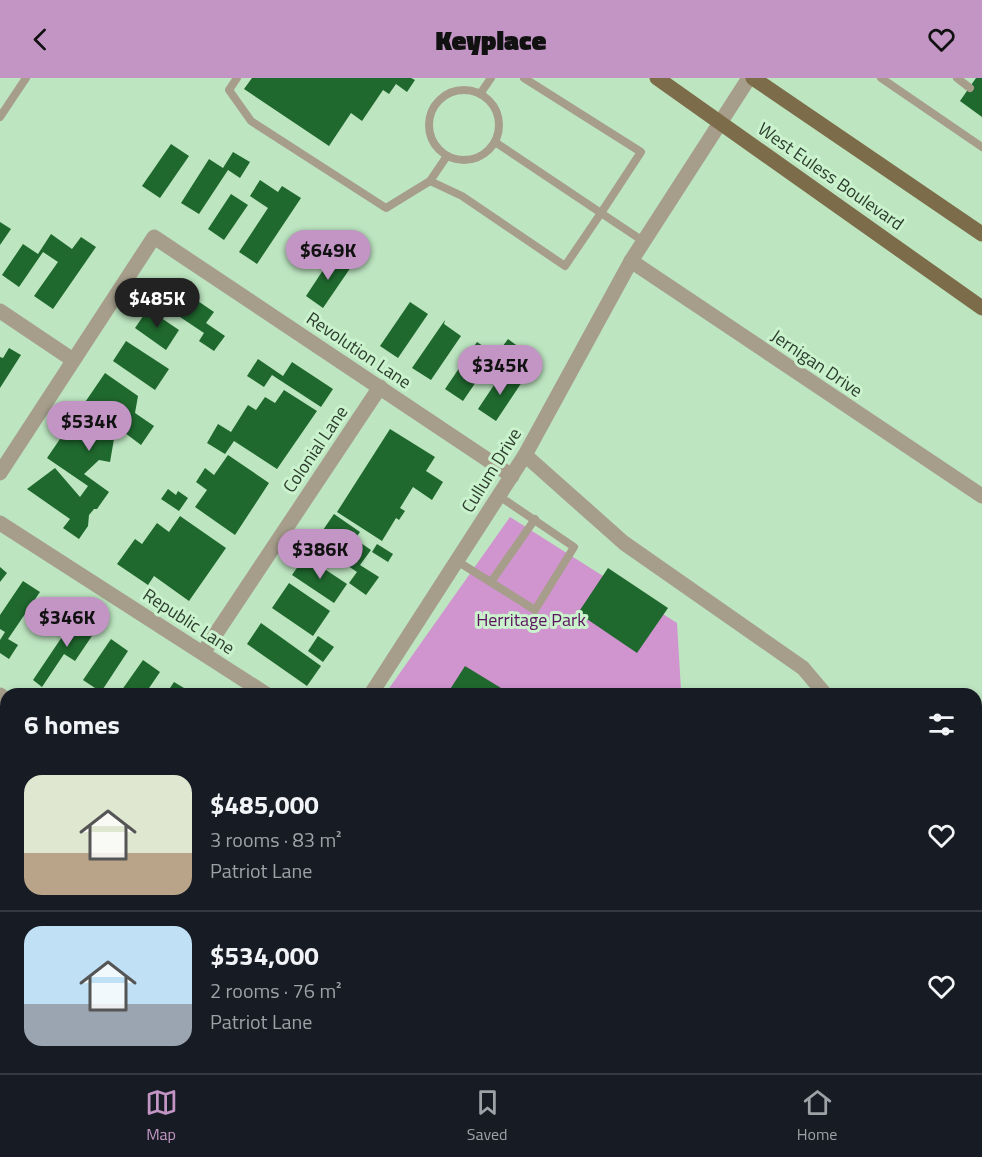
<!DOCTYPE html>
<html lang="en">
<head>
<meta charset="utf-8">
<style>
  :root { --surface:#171b24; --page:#20242c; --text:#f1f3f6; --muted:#9ea1a6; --line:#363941; --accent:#c295c5 }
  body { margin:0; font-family:"Titillium Web",sans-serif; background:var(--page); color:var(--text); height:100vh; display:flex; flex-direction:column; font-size:22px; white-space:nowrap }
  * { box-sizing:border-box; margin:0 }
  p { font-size:20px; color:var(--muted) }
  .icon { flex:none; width:33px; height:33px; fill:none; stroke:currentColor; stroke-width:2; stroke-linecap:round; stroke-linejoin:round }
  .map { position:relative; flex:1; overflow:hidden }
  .drawer { position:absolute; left:0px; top:610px; width:982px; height:386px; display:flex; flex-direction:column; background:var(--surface); border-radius:18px 18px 0 0; box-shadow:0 3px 9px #0003 }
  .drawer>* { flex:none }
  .price { position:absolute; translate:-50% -51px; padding:0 14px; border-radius:21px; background:var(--accent); color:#111; font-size:20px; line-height:39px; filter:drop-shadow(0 2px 3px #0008) }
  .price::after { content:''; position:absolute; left:50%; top:36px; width:18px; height:14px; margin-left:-9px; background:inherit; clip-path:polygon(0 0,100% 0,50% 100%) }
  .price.on { background:#222; color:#fff }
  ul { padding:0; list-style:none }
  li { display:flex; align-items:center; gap:18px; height:150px; padding:0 24px }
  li+li { border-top:2px solid var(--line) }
  li span { display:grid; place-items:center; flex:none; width:168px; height:120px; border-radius:18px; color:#555 }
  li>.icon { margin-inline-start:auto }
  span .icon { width:72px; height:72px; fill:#fffc; stroke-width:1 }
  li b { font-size:26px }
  h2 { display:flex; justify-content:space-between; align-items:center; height:72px; padding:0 24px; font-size:26px }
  header { display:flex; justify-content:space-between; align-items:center; height:78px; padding:0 24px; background:var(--accent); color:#111; font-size:27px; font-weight:800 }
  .tab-bar { display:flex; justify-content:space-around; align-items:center; height:84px; border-top:2px solid var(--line); background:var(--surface); font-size:16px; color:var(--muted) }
  .tab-bar a { display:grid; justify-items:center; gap:3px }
  .tab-bar .on { color:var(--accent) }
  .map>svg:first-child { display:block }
  .green { fill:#d094cf }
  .building { fill:#1f692e }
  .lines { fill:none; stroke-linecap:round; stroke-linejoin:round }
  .lane { stroke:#a69e8b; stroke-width:8 }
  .street { stroke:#a69e8b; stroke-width:15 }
  .primary { stroke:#7c6c49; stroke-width:15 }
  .labels { text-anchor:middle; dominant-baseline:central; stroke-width:6; stroke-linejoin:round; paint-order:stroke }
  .street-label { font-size:18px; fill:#2d3d2e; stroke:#caf2cd }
  .park-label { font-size:18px; fill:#5d125e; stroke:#caf2cd }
</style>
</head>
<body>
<header><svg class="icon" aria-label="back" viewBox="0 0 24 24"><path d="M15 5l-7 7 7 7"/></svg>Keyplace<svg class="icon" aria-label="heart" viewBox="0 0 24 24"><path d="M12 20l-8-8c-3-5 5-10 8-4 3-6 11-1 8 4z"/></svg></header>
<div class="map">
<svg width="982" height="995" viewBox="0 0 982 995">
  <rect width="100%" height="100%" fill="#bde5c0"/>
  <path class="green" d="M510,439L677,545L681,612L687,616H385Z"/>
  <g class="building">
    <path d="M252,0H411L415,2L407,14L396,6L389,16L383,12L362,43L351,35L329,68L244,11Z"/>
    <path d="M976,0H982V39L960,23Z"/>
    <path d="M171,66L189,78L160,120L142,108Z"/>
    <path d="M233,74L250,84L240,100L228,92L199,136L181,125L209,81L223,90Z"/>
    <path d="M260,102L278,114L282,108L301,120L257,186L239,174L268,130L250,118Z"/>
    <path d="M231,116L248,127L224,162L208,151Z"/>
    <path d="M0,144L11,151L0,167Z"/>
    <path d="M51,156L72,171L81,159L96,169L53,231L34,218L58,184L43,174L19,209L2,197L23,166L38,176Z"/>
    <path d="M333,177L351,189L323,230L306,218Z"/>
    <path d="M167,202L214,234L206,245L225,258L214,273L199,263L204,255L153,221Z"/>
    <path d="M410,224L428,236L398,280L380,268Z"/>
    <path d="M148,231L179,252L166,272L135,250Z"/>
    <path d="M445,242L444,246L461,258L431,302L412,290Z"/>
    <path d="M508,261L523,272L513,287L497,276Z"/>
    <path d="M126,263L169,291L155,312L113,283Z"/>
    <path d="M477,264L495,276L463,323L445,311Z"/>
    <path d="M9,270L21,277L0,310V279L3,280Z"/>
    <path d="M258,281L283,298L292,284L333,311L321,329L272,297L264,309L247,298Z"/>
    <path d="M504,292L522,304L496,343L478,331Z"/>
    <path d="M105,295L138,318L135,335L154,348L141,367L125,355L127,341L122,338L109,357L114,361L110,384L99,382L84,396L109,414L97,431H94L89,437L88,448L79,461L63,450L70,441L27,411L55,390L80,419L88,408L47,380Z"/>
    <path d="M284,312L317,333L277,391L234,363L225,376L207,365L218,346L231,354L248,327L256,332L265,319L275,325Z"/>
    <path d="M390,351L435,379L426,393L443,404L432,422L413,409L400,430L405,433L399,442L396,440L382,463L337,434Z"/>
    <path d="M228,377L269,405L235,457L195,429L207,412L196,404L205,390L214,397Z"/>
    <path d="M168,411L176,417L178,413L188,420L179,433L161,421Z"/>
    <path d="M334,436L360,454L355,461L371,472L360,487L379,499L366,517L349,505L357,494L314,465Z"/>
    <path d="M180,438L226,470L189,523L154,498L148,507L117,486L135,461L142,466L157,445L169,454Z"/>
    <path d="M377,466L393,476L388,484L372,474Z"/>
    <path d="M305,478L347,506L334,525L292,497Z"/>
    <path d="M0,489L7,495L0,504Z"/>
    <path d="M608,490L668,530L637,575L578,535Z"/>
    <path d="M23,503L40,514L8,561L18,567L9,581L0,575V562L5,554L0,551V537Z"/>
    <path d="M289,505L330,533L313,558L272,530Z"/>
    <path d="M76,538L96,552L75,583L64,576L42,609L33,602Z"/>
    <path d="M261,545L321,588L307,608L247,566Z"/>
    <path d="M318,558L334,569L323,584L308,573Z"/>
    <path d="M111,561L128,573L101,614L83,602Z"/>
    <path d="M143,582L160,594L145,616H119Z"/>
    <path d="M465,588L501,610L497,616H447Z"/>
    <path d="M174,604L194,616H166Z"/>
    <path d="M980,866L982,867V900L976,898V874Z"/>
    <path d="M437,990H491L488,995H445Z"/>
    <path d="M533,990H564L571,995H531Z"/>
    <path d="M732,990H756L752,995H739Z"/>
    <path d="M776,990H833L832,995H775Z"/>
    <path d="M849,990H901L900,995H848Z"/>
    <path d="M918,990H941L952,995H916Z"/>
  </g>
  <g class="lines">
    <g class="lane">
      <path d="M237,0L229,12L251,43L386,130L430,103L462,118L565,188L601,135L643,163"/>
      <path d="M881,0L982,69"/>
      <path d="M957,0L970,10"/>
      <circle cx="464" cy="47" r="35"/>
      <path d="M480,16L491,0"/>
      <path d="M0,39L26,0"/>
      <path d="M495,64L601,135L641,74L524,0"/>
      <path d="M430,103L447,78"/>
      <path d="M457,483L535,532L574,469L499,418"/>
      <path d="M491,504L535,441"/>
    </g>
    <g class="street">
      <path d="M631,183L982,418"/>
      <path d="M0,233L73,282"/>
      <path d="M525,377L624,465L803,590L825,616"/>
      <path d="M0,395L154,159L512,398"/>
      <path d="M0,445L266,616"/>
      <path d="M203,575L380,309"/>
      <path d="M371,616L525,377L631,183L749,0"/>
      <path d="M0,617L6,621"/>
      <path d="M976,759L982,763"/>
      <path d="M976,958L982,960"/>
      <path d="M135,995L138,990"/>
      <path d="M640,995L643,990"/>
    </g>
    <g class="primary">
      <path d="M657,0L982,230"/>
      <path d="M753,0L982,156"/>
    </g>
  </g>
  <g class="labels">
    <g class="street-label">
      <text transform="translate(831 98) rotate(35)">West Euless Boulevard</text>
      <text transform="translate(359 272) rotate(34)">Revolution Lane</text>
      <text transform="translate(817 285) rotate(34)">Jernigan Drive</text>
      <text transform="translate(315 371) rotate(-56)">Colonial Lane</text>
      <text transform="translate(491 392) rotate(-58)">Cullum Drive</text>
      <text transform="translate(189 543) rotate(33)">Republic Lane</text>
    </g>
    <g class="park-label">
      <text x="531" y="541">Herritage Park</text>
    </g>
  </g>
</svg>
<b class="price" style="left:328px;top:203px">$649K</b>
<b class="price on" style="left:157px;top:251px">$485K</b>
<b class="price" style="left:500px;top:318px">$345K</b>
<b class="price" style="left:89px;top:374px">$534K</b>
<b class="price" style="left:320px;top:502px">$386K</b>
<b class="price" style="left:67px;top:570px">$346K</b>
<section class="drawer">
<h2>6 homes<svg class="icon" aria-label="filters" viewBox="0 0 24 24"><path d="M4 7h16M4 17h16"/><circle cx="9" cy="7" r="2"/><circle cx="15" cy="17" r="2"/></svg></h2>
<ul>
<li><span style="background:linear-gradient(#dfe7d0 65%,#b9a48a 0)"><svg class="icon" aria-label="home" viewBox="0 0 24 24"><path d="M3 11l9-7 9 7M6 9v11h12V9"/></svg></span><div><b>$485,000</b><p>3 rooms · 83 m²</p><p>Patriot Lane</p></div><svg class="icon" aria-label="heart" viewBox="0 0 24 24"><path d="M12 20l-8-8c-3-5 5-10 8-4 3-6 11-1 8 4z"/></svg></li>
<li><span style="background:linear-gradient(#bfe0f5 65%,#9aa5b1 0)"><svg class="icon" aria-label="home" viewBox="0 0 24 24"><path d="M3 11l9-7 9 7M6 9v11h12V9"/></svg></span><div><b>$534,000</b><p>2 rooms · 76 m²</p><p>Patriot Lane</p></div><svg class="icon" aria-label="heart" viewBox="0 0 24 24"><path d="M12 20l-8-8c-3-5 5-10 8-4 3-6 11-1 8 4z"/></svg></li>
</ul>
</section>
</div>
<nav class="tab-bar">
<a class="on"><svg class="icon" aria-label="map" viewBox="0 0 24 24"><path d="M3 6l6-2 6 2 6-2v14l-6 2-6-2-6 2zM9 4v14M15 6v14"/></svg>Map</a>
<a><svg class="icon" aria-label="saved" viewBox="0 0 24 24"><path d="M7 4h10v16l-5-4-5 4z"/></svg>Saved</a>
<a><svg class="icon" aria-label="home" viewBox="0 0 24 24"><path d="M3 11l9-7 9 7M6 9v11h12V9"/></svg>Home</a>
</nav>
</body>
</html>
